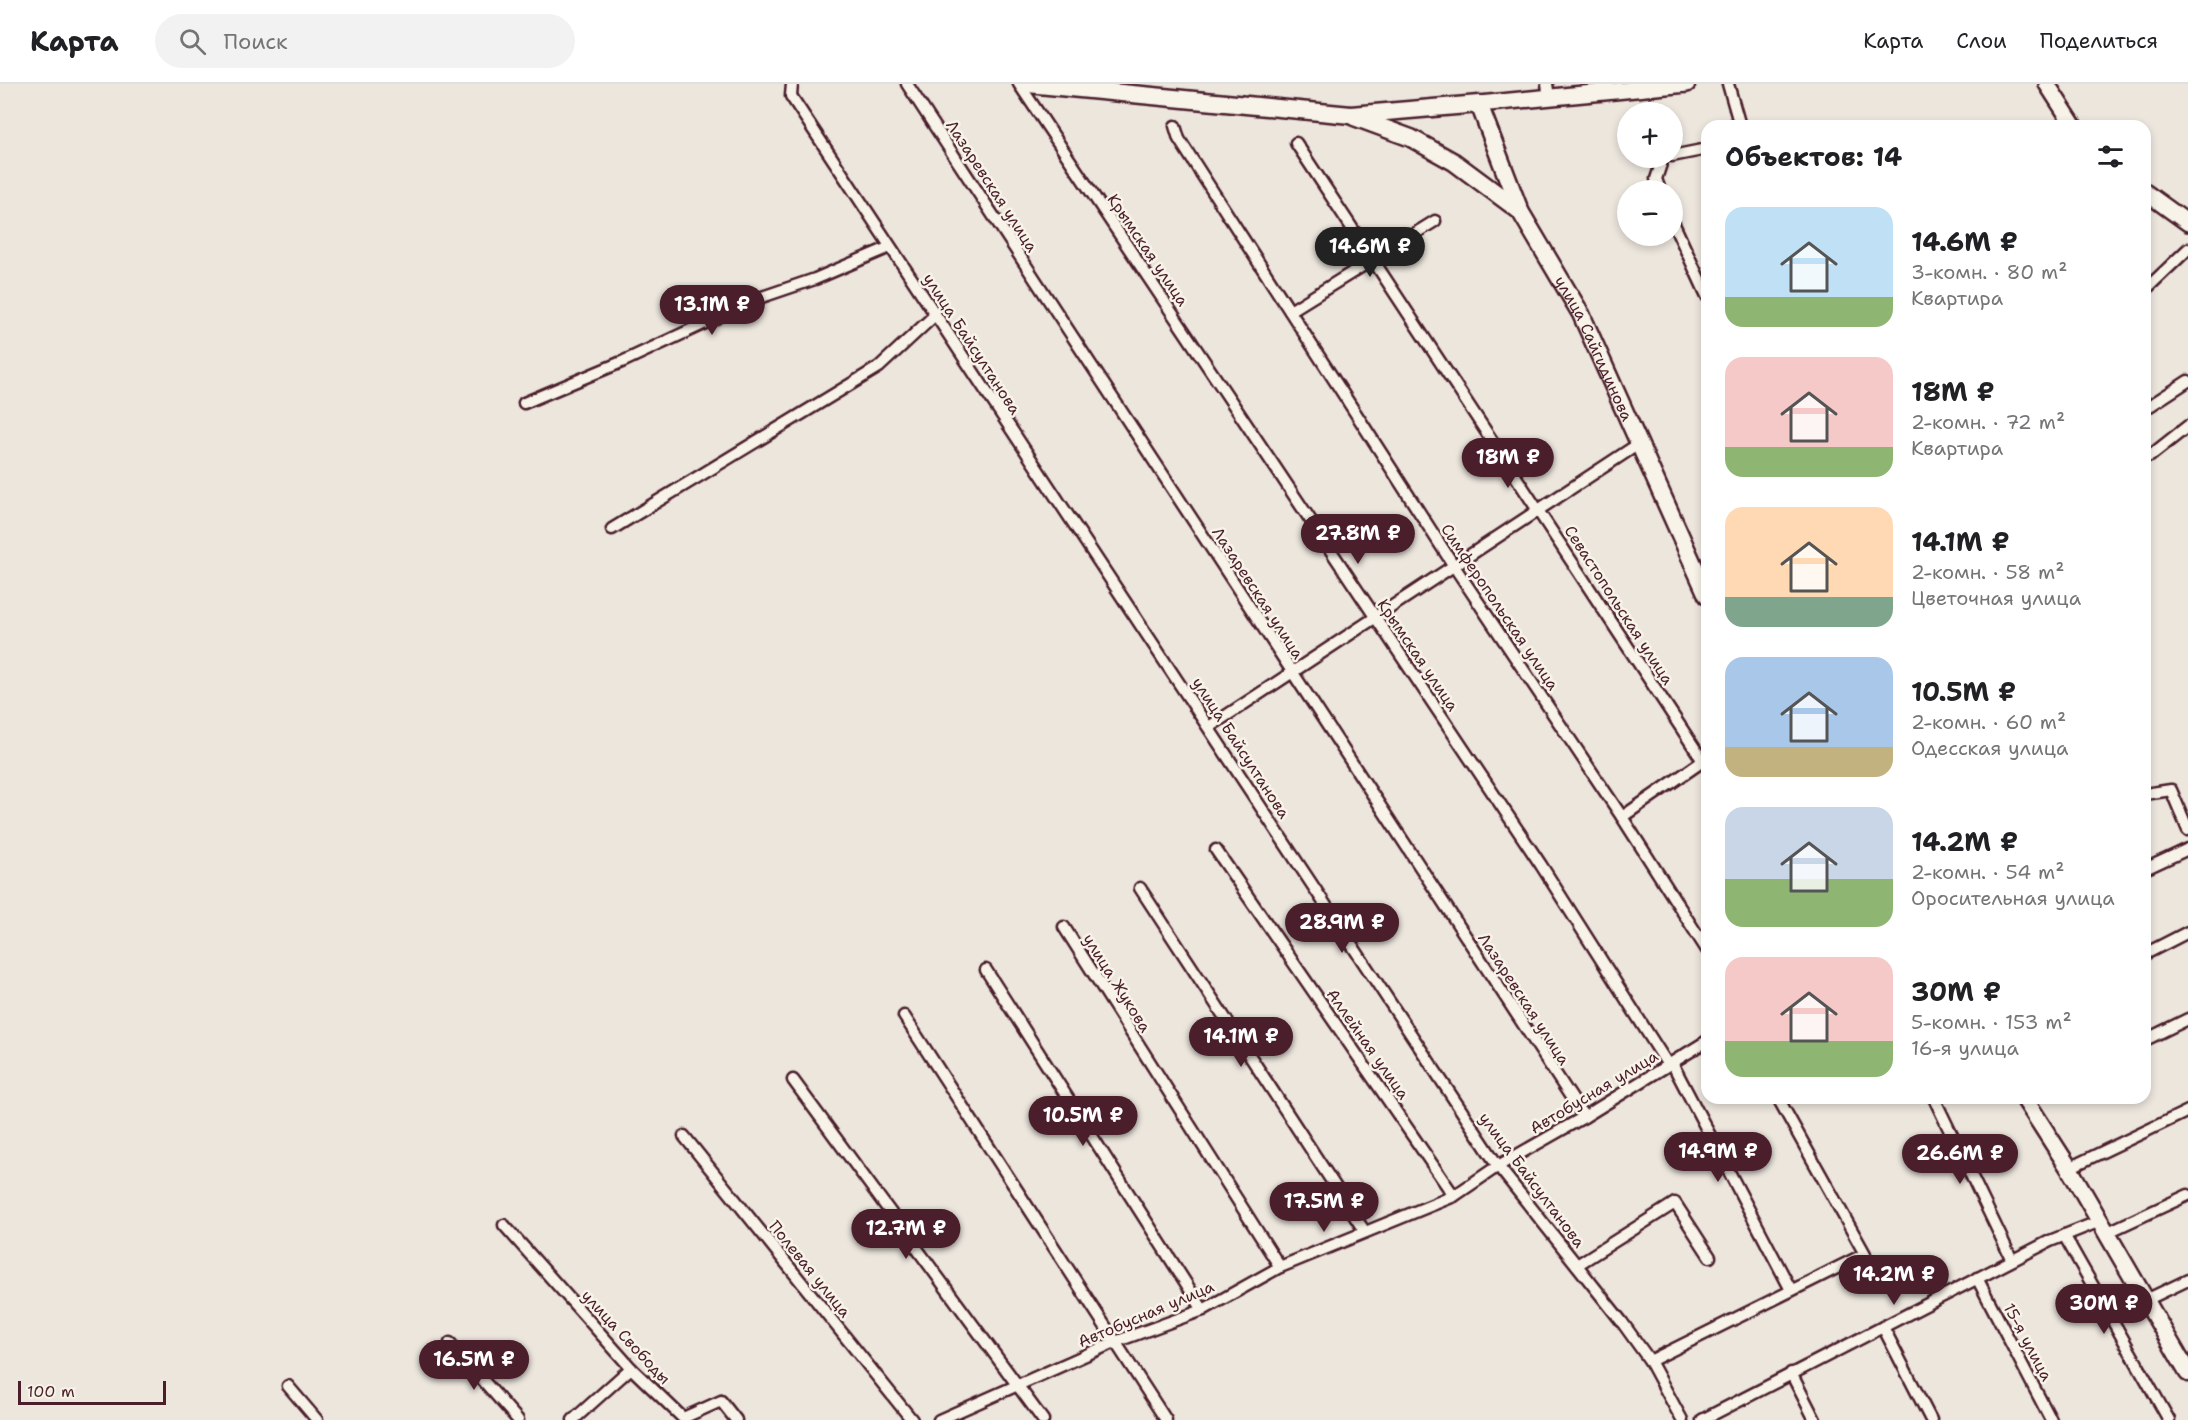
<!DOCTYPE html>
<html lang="ru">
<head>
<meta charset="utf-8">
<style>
  :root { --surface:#fff; --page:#f2f2f2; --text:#202124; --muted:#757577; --line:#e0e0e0; --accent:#4a1f2b }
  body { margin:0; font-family:"Shantell Sans",sans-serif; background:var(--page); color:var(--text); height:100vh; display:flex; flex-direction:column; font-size:22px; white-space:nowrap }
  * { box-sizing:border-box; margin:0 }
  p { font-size:20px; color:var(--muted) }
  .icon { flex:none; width:33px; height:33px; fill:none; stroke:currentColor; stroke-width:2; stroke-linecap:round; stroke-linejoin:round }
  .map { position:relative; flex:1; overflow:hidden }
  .drawer { position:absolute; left:1701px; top:36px; width:450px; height:984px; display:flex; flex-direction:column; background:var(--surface); border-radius:18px; box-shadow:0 3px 9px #0003 }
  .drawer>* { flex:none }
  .buttons { position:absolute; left:1617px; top:18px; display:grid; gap:12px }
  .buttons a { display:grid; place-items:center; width:66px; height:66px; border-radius:50%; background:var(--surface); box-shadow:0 3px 9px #0003; font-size:30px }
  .scale { position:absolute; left:18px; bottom:15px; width:148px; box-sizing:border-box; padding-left:6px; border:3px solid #4a1f2b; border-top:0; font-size:16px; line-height:21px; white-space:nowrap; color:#4a1f2b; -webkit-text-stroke:4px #f7f3e8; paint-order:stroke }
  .price { position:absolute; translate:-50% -51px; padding:0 14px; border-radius:21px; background:var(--accent); color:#fff; font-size:20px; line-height:39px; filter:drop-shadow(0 2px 3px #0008) }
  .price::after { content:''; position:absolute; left:50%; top:36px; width:18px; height:14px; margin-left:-9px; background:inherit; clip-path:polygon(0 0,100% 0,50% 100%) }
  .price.on { background:#222; color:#fff }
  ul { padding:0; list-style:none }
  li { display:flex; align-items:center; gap:18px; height:150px; padding:0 24px }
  li span { display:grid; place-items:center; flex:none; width:168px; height:120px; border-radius:18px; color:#555 }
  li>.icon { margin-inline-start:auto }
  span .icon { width:72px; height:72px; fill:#fffc; stroke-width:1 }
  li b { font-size:26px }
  h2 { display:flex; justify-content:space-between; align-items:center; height:72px; padding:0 24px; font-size:26px }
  header { display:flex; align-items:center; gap:36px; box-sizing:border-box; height:84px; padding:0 30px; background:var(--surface); border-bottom:2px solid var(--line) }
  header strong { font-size:28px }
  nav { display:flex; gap:33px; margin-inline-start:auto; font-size:21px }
  .search { width:420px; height:54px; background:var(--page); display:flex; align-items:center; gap:15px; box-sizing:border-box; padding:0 21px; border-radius:33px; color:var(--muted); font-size:22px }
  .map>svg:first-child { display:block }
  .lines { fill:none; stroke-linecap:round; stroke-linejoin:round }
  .street-casing { stroke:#4a1f2b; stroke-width:15 }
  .secondary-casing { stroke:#4a1f2b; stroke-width:20 }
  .primary-casing { stroke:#4a1f2b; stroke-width:21 }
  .street { stroke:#f7f3e8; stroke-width:10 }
  .secondary { stroke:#f7f3e8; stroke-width:15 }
  .primary { stroke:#f7f3e8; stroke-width:16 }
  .labels { text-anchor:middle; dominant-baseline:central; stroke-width:5; stroke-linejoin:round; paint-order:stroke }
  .street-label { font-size:16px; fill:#4a1f2b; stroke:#f7f3e8 }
</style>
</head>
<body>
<header>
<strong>Карта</strong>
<div class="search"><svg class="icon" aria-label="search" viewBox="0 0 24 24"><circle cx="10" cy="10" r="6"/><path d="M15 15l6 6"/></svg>Поиск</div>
<nav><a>Карта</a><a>Слои</a><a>Поделиться</a></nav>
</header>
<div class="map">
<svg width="2188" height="1336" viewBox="0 0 2188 1336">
  <rect width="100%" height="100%" fill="#ece6dd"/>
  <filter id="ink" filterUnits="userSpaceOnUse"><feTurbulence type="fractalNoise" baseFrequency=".0167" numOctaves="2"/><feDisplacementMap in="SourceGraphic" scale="12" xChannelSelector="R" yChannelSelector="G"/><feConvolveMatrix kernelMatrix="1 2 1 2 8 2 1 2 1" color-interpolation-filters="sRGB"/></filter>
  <g filter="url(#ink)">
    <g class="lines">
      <defs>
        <g id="street">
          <path d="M792,0L791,12L1498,1082L1622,1238L1650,1277L1682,1336"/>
          <path d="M907,0L1584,1033"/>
          <path d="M1019,0L1541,781L1668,981"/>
          <path d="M1547,0L1549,13"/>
          <path d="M1728,0L1740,42"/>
          <path d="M1175,42L1179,55L1454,482L1622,733L1707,866"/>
          <path d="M1296,59L1703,677L1622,733"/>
          <path d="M1672,72L1707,65"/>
          <path d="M1660,106L1656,95L1663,74"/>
          <path d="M1672,136L1707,212"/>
          <path d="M2145,206L2188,165"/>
          <path d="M1290,227L1435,137"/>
          <path d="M524,319L624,277L759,214L815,195L890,163"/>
          <path d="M2145,325L2188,297"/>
          <path d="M2150,372L2188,342"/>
          <path d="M612,445L879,283L935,231"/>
          <path d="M1209,643L1640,359"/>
          <path d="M2145,710L2171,706L2188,746"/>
          <path d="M1216,766L1454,1112"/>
          <path d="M2145,785L2188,765"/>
          <path d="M1140,804L1365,1148"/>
          <path d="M1064,843L1280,1183"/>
          <path d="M2145,870L2188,848"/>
          <path d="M986,886L1203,1226"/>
          <path d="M904,932L1166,1336"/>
          <path d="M2145,956L2188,935"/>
          <path d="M1672,979L1791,1206"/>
          <path d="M793,996L1043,1336"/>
          <path d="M1934,1014L2012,1176"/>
          <path d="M684,1052L912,1336"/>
          <path d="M2069,1084L2188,1027"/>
          <path d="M504,1141L631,1284L683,1334L721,1317L736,1336"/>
          <path d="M2106,1149L2188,1111"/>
          <path d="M2064,1151L2169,1336"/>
          <path d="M1577,1181L1675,1119L1710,1173"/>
          <path d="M1977,1194L2051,1336"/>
          <path d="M2146,1216L2188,1196"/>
          <path d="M1883,1243L1931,1336"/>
          <path d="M450,1259L518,1336"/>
          <path d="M1650,1277L1865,1170L1778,1014"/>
          <path d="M1791,1289L1815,1336"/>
          <path d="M288,1302L317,1336"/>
          <path d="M573,1336L631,1284"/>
          <path d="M939,1336L1115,1258L1203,1226L1280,1183L1454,1112L1498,1082L1584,1033L1707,957"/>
          <path d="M1702,1336L2050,1157L2100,1137"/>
        </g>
        <g id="secondary">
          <path d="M2047,0L2074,42"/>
          <path d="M1479,20L1687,0"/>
          <path d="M2145,108L2188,139"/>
        </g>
        <g id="primary">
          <path id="s1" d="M1028,0L1351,31L1479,20L1520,127L1581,230L1707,511"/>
          <path d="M1354,33L1411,54L1454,78L1520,127"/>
          <path d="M2024,1014L2069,1084L2188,1289"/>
        </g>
      </defs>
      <use href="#street" class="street-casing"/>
      <use href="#secondary" class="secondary-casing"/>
      <use href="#primary" class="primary-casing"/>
      <use href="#street" class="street"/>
      <use href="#secondary" class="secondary"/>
      <use href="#primary" class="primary"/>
    </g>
  </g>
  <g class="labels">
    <g class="street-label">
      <text transform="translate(992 102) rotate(57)">Лазаревская улица</text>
      <text transform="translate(1148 166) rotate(56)">Крымская улица</text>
      <text transform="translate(972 260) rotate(57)">улица Байсултанова</text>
      <text stroke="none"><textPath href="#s1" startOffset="724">улица Сайгидинова</textPath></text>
      <text transform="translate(1258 509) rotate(57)">Лазаревская улица</text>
      <text transform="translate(1619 521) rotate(57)">Севастопольская улица</text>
      <text transform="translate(1500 523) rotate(56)">Симферопольская улица</text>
      <text transform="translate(1418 571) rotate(56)">Крымская улица</text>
      <text transform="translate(1241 664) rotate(57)">улица Байсултанова</text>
      <text transform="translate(1117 899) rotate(58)">улица Жукова</text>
      <text transform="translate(1524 915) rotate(57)">Лазаревская улица</text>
      <text transform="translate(1368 960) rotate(55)">Аллейная улица</text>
      <text transform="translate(1594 1008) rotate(-31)">Автобусная улица</text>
      <text transform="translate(1532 1096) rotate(53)">улица Байсултанова</text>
      <text transform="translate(810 1185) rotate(51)">Полевая улица</text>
      <text transform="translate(1146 1230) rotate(-23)">Автобусная улица</text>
      <text transform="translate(626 1253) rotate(47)">улица Свободы</text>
      <text transform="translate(2028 1258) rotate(62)">15-я улица</text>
    </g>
  </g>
</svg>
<div class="buttons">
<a>+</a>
<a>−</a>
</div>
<div class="scale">100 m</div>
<b class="price on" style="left:1370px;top:194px">14.6M ₽</b>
<b class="price" style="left:712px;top:252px">13.1M ₽</b>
<b class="price" style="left:1508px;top:405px">18M ₽</b>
<b class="price" style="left:1358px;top:481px">27.8M ₽</b>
<b class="price" style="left:1342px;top:870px">28.9M ₽</b>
<b class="price" style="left:1241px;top:984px">14.1M ₽</b>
<b class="price" style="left:1083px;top:1063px">10.5M ₽</b>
<b class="price" style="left:1718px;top:1099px">14.9M ₽</b>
<b class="price" style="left:1960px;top:1101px">26.6M ₽</b>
<b class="price" style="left:1324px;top:1149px">17.5M ₽</b>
<b class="price" style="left:906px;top:1176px">12.7M ₽</b>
<b class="price" style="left:1894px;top:1222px">14.2M ₽</b>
<b class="price" style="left:2104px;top:1251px">30M ₽</b>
<b class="price" style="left:474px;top:1307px">16.5M ₽</b>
<section class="drawer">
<h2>Объектов: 14<svg class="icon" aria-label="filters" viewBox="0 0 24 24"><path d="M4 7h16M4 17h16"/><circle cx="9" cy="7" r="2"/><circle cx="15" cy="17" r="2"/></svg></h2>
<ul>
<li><span style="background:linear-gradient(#bfe0f5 75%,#8fb573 0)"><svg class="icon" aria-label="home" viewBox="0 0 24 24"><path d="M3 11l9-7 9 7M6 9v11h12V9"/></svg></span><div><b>14.6M ₽</b><p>3-комн. · 80 m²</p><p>Квартира</p></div></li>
<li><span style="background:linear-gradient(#f6c9c9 75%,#8fb573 0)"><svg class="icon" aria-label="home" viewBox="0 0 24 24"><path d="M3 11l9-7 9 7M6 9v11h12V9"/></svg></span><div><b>18M ₽</b><p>2-комн. · 72 m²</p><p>Квартира</p></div></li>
<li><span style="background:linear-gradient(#ffd9b3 75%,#7fa58c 0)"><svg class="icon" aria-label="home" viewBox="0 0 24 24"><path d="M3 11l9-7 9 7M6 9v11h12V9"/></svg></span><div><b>14.1M ₽</b><p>2-комн. · 58 m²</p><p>Цветочная улица</p></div></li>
<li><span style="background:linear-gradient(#a9c7e8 75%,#c2b280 0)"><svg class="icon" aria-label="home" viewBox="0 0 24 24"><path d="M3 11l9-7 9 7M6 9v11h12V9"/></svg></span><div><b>10.5M ₽</b><p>2-комн. · 60 m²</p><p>Одесская улица</p></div></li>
<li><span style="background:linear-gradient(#c9d6e8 60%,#8fb573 0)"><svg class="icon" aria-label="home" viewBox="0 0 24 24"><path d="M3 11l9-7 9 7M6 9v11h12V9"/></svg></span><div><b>14.2M ₽</b><p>2-комн. · 54 m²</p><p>Оросительная улица</p></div></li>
<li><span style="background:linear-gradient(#f6c9c9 70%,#8fb573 0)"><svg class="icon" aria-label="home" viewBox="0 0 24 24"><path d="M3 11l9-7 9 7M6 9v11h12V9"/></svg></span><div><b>30M ₽</b><p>5-комн. · 153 m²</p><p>16-я улица</p></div></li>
</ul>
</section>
</div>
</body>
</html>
